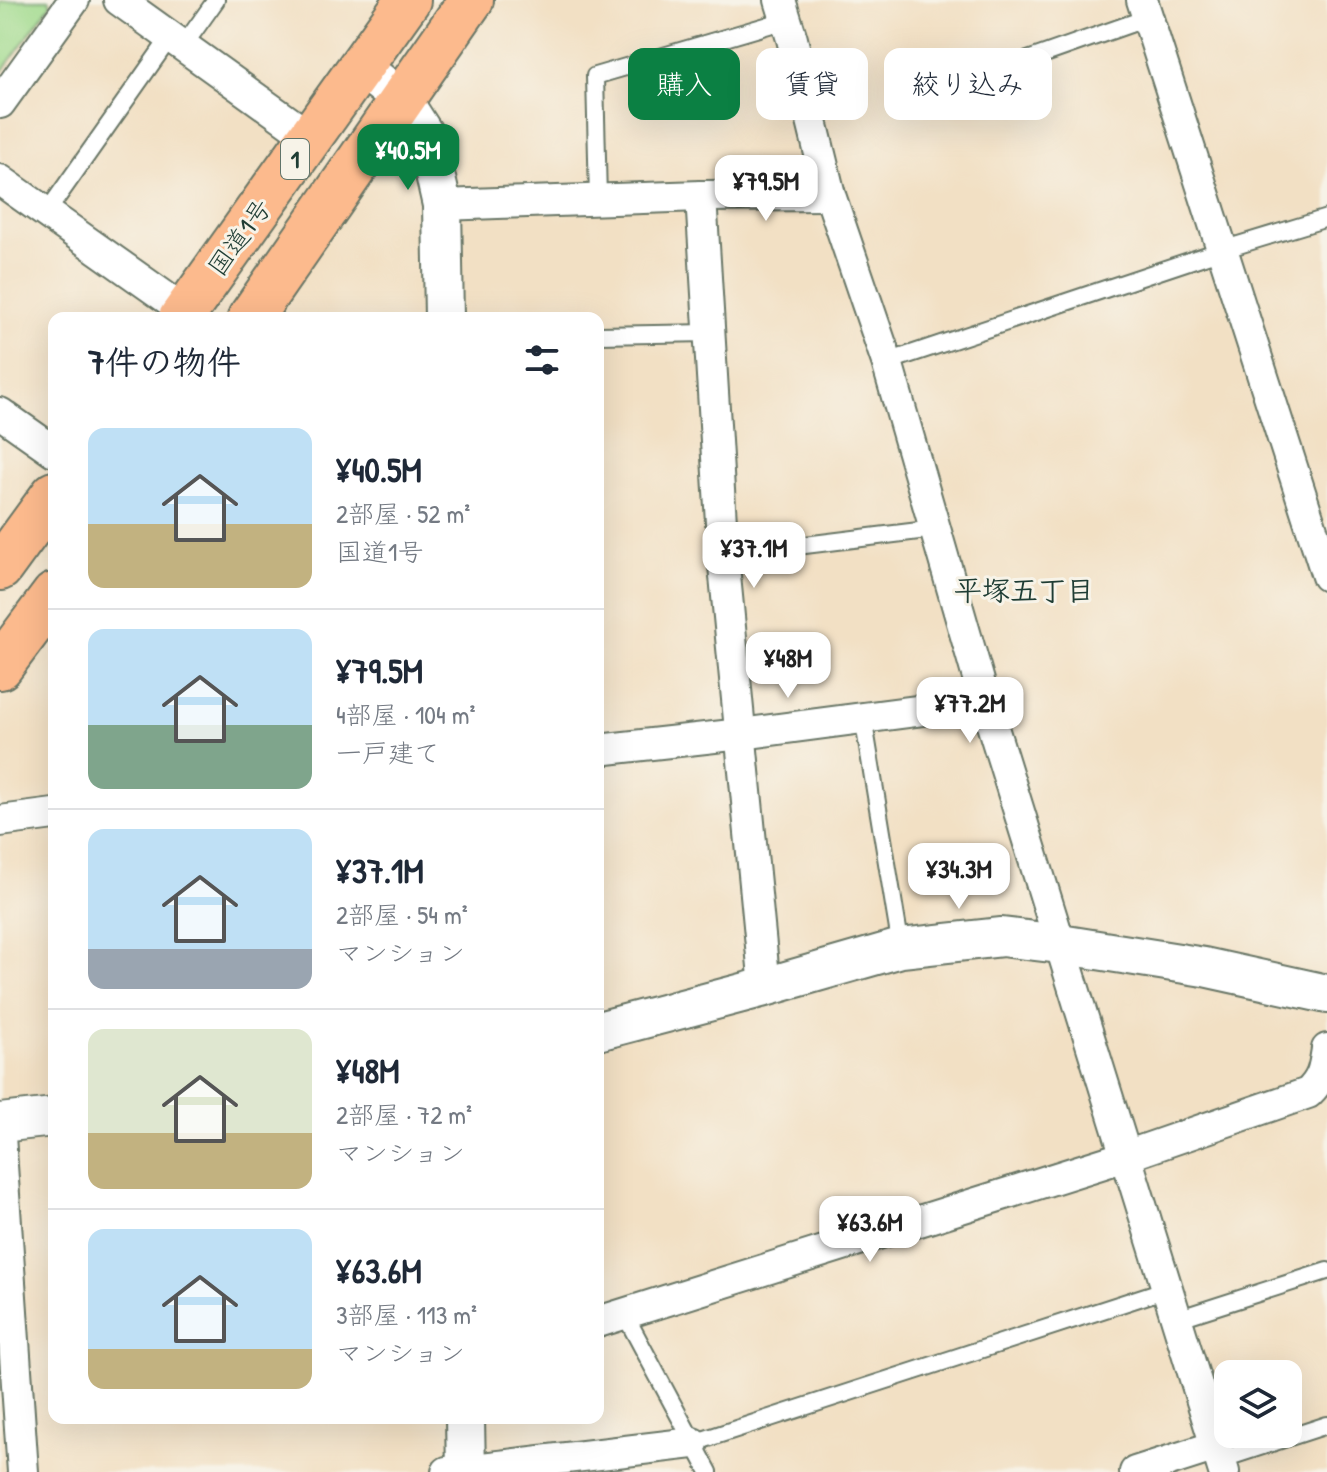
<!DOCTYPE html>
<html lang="ja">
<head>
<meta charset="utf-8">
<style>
  :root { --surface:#fff; --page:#f6f6f7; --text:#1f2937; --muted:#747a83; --line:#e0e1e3; --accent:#0b8043 }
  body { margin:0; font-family:"Patrick Hand","Klee One",sans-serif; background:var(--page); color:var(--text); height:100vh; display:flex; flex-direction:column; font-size:30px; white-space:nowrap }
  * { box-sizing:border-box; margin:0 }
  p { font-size:26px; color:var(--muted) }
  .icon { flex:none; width:44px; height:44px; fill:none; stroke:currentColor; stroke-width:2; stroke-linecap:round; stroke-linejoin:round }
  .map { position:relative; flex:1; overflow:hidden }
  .side { position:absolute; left:48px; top:312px; width:556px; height:1112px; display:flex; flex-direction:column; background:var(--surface); border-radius:16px; box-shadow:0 8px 32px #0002 }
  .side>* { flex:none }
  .banner { position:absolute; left:628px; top:48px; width:578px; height:72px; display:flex; gap:16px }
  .fabs { position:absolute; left:1214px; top:1360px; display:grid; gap:16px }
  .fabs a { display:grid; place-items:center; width:88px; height:88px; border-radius:16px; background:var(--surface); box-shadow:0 8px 32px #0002; font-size:40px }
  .price { position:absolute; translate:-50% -68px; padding:0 18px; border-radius:16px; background:#fff; color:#222; font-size:26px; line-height:52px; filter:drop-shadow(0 2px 4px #0008) }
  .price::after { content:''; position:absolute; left:50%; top:48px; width:24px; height:18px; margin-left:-12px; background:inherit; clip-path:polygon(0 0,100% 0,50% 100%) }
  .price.active { background:var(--accent); color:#fff }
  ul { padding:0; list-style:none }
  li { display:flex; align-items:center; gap:24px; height:200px; padding:0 40px }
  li+li { border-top:2px solid var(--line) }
  li span { display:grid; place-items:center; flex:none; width:224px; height:160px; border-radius:16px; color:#555 }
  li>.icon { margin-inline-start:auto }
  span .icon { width:96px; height:96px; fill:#fffc; stroke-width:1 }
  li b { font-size:34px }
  h2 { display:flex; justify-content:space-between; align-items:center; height:96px; padding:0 40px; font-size:34px }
  .tag { padding:0 28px; border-radius:16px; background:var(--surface); box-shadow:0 8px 32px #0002; font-size:28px; line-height:72px }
  .tag.active { background:var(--accent); color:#fff }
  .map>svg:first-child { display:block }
  .green { fill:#a1db8e; stroke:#608c61; stroke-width:2 }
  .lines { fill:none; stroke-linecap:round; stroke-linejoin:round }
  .service-casing { stroke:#697666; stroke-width:20 }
  .minor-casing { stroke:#697666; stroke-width:34 }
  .tertiary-casing { stroke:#697666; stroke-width:42 }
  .trunk-casing { stroke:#697666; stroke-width:48 }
  .service { stroke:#fff; stroke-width:16 }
  .minor { stroke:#fff; stroke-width:30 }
  .tertiary { stroke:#fff; stroke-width:38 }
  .trunk { stroke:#fcba8d; stroke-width:44 }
  .labels { text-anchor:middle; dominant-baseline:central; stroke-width:6; stroke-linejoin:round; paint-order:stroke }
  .shield { fill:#f7f3e8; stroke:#60746a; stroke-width:2 }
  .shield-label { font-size:24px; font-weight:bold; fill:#1f3d34 }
  .street-label { font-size:26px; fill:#1f3d34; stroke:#f7f3e8 }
  .neighbourhood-label { font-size:28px; font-weight:bold; fill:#1f3d34; stroke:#f7f3e8 }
</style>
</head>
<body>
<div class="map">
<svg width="1327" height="1472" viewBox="0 0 1327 1472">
  <rect width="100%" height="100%" fill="#f7f3e8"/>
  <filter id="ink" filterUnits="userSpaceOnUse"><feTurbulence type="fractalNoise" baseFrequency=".0125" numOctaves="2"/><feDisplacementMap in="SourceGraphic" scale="16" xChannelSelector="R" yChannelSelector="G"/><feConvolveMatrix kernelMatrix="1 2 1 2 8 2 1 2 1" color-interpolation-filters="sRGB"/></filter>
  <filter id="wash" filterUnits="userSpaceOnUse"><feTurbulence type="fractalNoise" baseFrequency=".006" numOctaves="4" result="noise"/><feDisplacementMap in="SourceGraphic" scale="32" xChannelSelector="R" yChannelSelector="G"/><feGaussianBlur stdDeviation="1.8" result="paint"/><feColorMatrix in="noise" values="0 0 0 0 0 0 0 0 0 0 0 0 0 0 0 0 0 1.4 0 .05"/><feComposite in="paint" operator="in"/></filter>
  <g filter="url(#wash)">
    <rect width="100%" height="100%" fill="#f2e0c4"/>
    <path class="green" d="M16,0H49L51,4L0,74V2Z"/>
  </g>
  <g filter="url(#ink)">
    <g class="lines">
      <defs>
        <g id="service">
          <path d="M184,45L216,0"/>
          <path d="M1008,67L1147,18"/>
          <path d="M598,199L595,76L786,20"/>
          <path d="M47,212L171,36"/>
          <path d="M598,335L710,333"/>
          <path d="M887,362L1222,250L1327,218"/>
          <path d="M723,555L935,529"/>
          <path d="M863,717L901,948"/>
          <path d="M624,1313L709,1472"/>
          <path d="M1177,1319L1327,1271"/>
          <path d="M693,1443L1167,1289"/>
          <path d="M1220,1460L1327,1425"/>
        </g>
        <g id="minor">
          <path d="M119,0L310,137"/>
          <path d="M780,0L792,39L830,195L887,362L985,702L1224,1472"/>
          <path d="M1142,0L1327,576"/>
          <path d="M0,103L74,0"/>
          <path d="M0,180L185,311"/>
          <path d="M701,196L723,555L765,987"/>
          <path d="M442,205L701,196L830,195"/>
          <path d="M0,413L54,451"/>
          <path d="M598,750L741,734L985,702"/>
          <path d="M0,821L54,814"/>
          <path d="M0,1136L23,1472"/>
          <path d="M598,1322L1126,1156L1308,1093C1323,1079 1324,1068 1327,1049"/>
          <path d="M447,1472L693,1443"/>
          <path d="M1135,1472L1216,1446"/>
        </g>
        <g id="tertiary">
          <path d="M361,67L402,100L427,139L442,205L444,318"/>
          <path d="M598,1031L765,987L901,948L1002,937L1060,944L1204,967L1327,994"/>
          <path d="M0,1123L54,1117"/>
          <path d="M465,1418L466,1472"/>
        </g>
        <g id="trunk">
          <path d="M181,318L408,0"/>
          <path d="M250,318L471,0"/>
          <path d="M0,568L54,494"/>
          <path d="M0,667L54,595"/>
        </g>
      </defs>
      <use href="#service" class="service-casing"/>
      <use href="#minor" class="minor-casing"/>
      <use href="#tertiary" class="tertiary-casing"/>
      <use href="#trunk" class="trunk-casing"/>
      <use href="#service" class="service"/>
      <use href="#minor" class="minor"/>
      <use href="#tertiary" class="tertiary"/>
      <use href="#trunk" class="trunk"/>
    </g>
  </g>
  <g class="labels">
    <rect class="shield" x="281" y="139" width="28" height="40" rx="6"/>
    <g class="shield-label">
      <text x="295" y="159">1</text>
    </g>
    <g class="street-label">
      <text transform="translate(239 237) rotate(-54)">国道1号</text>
    </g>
    <g class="neighbourhood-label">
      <text x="1024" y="590">平塚五丁目</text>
    </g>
  </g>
</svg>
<div class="fabs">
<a><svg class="icon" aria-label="layers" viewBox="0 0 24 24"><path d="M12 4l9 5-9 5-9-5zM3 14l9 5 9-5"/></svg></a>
</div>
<b class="price active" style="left:408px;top:192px">¥40.5M</b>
<b class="price" style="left:766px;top:223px">¥79.5M</b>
<b class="price" style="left:754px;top:590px">¥37.1M</b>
<b class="price" style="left:788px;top:700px">¥48M</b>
<b class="price" style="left:970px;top:745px">¥77.2M</b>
<b class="price" style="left:959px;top:911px">¥34.3M</b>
<b class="price" style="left:870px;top:1264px">¥63.6M</b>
<div class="banner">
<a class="tag active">購入</a>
<a class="tag">賃貸</a>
<a class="tag">絞り込み</a>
</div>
<section class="side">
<h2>7件の物件<svg class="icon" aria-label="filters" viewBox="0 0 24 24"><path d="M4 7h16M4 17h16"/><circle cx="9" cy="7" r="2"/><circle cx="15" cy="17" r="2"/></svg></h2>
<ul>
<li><span style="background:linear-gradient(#bfe0f5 60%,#c2b280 0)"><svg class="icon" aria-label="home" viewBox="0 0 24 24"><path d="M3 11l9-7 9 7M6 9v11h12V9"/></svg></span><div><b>¥40.5M</b><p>2部屋 · 52 m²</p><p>国道1号</p></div></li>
<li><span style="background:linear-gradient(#bfe0f5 60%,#7fa58c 0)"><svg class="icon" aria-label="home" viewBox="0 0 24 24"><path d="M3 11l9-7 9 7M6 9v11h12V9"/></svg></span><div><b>¥79.5M</b><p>4部屋 · 104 m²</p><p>一戸建て</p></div></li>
<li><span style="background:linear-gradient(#bfe0f5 75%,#9aa5b1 0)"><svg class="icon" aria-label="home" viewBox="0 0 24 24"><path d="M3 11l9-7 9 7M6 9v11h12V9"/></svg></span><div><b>¥37.1M</b><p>2部屋 · 54 m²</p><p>マンション</p></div></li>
<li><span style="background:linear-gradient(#dfe7d0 65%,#c2b280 0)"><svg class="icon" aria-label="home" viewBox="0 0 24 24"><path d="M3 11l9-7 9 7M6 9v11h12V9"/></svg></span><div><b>¥48M</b><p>2部屋 · 72 m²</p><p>マンション</p></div></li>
<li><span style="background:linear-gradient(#bfe0f5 75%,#c2b280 0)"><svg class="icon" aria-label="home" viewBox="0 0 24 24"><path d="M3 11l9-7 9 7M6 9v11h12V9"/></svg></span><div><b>¥63.6M</b><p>3部屋 · 113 m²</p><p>マンション</p></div></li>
</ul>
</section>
</div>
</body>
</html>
